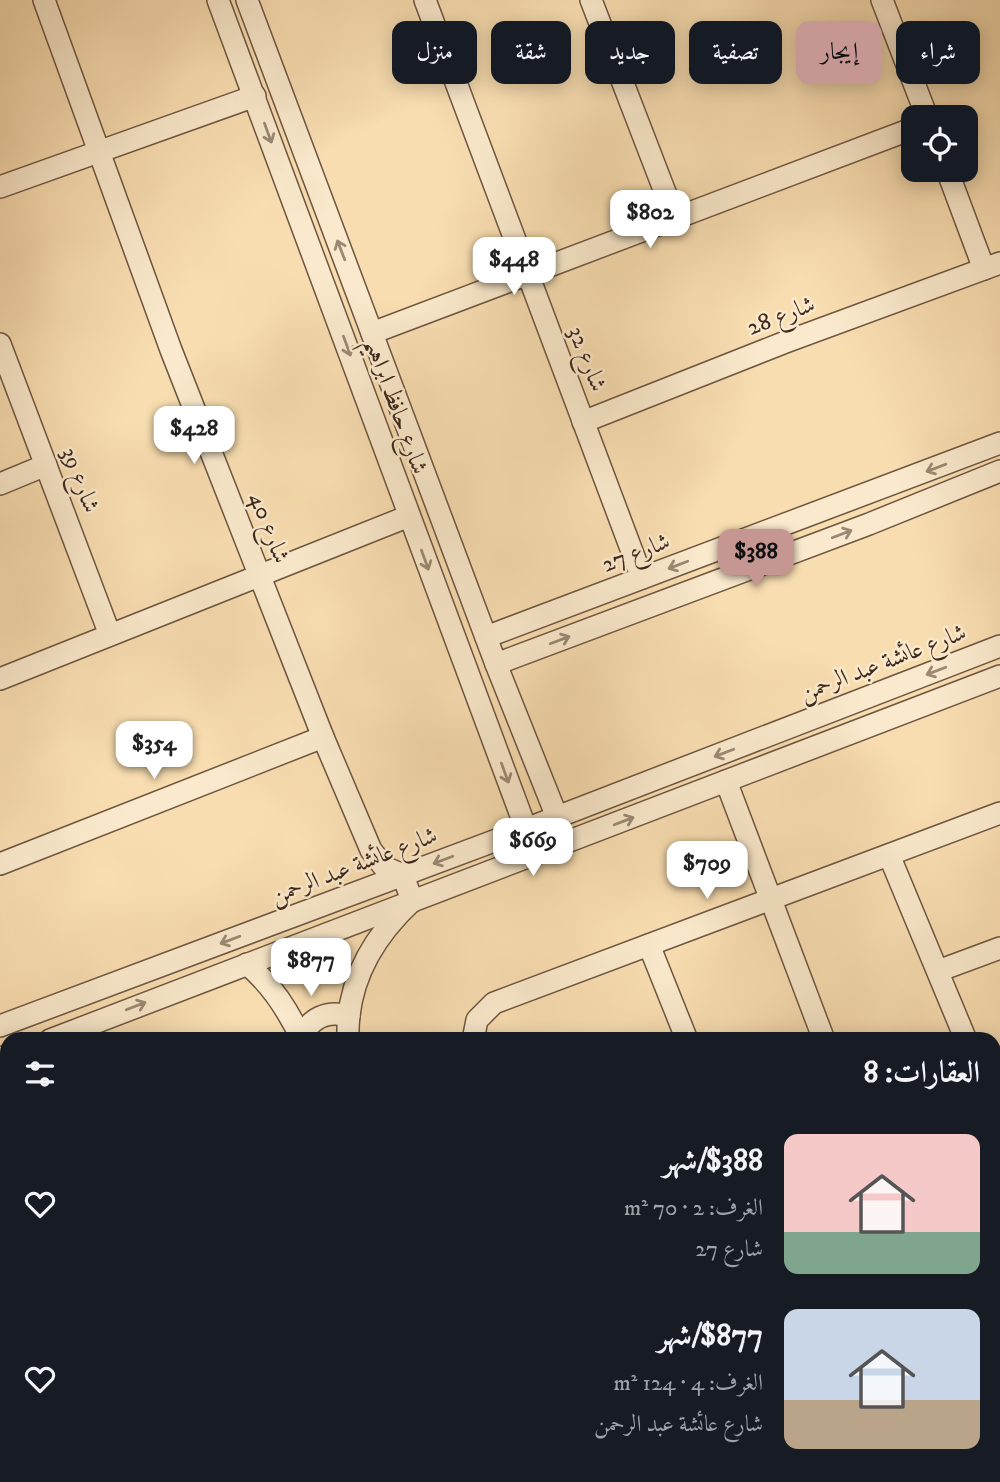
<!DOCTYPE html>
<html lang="ar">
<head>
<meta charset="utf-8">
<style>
  :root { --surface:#171b24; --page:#20242c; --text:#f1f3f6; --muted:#9ea1a6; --accent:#c59692 }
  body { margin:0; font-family:"IM FELL DW Pica",Amiri,serif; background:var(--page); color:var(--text); direction:rtl; height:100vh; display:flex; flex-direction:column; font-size:26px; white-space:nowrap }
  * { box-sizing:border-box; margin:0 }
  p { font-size:23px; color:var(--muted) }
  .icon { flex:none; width:38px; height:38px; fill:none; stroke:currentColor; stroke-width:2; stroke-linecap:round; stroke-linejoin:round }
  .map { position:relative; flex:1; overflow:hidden; direction:ltr }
  .drawer { position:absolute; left:0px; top:1032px; width:1001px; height:450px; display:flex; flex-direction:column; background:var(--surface); border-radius:21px 21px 0 0; box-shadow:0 4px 18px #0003; direction:rtl }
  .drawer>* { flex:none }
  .banner { position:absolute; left:21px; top:21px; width:959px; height:63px; direction:rtl; display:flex; gap:14px }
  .tools { position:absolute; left:901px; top:105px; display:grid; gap:14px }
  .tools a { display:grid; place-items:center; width:77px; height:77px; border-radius:14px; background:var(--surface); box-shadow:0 4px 18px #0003; font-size:35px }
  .price { position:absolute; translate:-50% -60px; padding:0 16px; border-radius:14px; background:#fff; color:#222; font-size:23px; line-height:46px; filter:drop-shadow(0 2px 4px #0008) }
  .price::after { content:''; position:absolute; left:50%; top:42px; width:21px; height:16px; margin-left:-10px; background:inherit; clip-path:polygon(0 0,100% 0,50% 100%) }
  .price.active { background:var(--accent); color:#111 }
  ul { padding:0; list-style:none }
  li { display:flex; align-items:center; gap:21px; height:175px; padding:0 21px }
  li span { display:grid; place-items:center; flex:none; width:196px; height:140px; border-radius:14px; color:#555 }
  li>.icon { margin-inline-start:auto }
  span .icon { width:84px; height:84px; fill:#fffc; stroke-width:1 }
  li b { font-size:30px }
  h2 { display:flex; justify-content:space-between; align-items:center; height:84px; padding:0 21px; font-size:30px }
  .tag { padding:0 24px; border-radius:14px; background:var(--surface); box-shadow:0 4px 18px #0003; font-size:24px; line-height:63px }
  .tag.active { background:var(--accent); color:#111 }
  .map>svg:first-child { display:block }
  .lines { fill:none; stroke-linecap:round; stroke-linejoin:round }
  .street-casing { stroke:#6d5541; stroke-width:24 }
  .street { stroke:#fae9cc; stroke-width:21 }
  .oneway { stroke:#9c8874 }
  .labels { text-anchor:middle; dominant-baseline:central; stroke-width:5; stroke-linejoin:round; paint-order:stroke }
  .street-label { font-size:24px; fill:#3f281c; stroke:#fae9cc }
</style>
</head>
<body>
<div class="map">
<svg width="1000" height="1482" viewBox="0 0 1000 1482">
  <rect width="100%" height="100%" fill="#f8ddb0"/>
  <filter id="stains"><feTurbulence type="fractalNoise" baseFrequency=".00286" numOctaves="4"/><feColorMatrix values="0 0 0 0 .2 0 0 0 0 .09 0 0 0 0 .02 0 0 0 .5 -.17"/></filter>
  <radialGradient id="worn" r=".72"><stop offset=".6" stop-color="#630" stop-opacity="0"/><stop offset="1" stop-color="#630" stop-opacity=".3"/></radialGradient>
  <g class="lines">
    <defs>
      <g id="street">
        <path d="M44,0L171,350L323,737L371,850L384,867L403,875L412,901C372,938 346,984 348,1040"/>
        <path d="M218,0L526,829"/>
        <path d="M247,0L496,664L557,817"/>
        <path d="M425,0L642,578"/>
        <path d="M591,0L675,218"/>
        <path d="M882,0L927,117"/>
        <path d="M947,170L984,269"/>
        <path d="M0,187L255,96"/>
        <path d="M372,333L914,128"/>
        <path d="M0,344L110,635"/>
        <path d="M583,422L783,343L1000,263"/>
        <path d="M0,484L46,465"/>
        <path d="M486,637L1000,443"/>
        <path d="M496,664L869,524L1000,471"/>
        <path d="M0,679L409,516"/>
        <path d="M726,781L824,1040"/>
        <path d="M889,855L966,1040"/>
        <path d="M0,864L323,737"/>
        <path d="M649,945L687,1040"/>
        <path d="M247,964C272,985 288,1010 302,1040"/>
        <path d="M938,971L1000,948"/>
        <path d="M0,1026L526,829L1000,646"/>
        <path d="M301,1038C310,1018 327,1010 349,1016"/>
        <path d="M50,1040L1000,676"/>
        <path d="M473,1040L477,1020L494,1003L1000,813"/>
        <path d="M0,1058L7,1056"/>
        <path d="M994,1107L1000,1121"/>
        <path d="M994,1269L1000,1271"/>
        <path d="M994,1332L1000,1312"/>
        <path d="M994,1401L1000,1403"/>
        <path d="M0,1453L7,1450"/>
        <path d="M472,1475L475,1482"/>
        <path d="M508,1475L511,1482"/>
        <path d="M779,1475L782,1482"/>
        <path d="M286,1482L303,1479L320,1482"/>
        <path d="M653,1482L672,1475"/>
      </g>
    </defs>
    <use href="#street" class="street-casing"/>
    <use href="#street" class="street"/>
  </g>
  <defs><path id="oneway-shaft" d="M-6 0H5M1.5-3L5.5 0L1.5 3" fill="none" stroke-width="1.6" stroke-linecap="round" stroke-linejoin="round" transform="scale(1.75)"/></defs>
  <g class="oneway">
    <use href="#oneway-shaft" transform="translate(268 133) rotate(70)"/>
    <use href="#oneway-shaft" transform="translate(341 250) rotate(-111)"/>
    <use href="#oneway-shaft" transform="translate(347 346) rotate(70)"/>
    <use href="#oneway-shaft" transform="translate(936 468) rotate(159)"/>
    <use href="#oneway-shaft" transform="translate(842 534) rotate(-21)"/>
    <use href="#oneway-shaft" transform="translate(425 560) rotate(70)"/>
    <use href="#oneway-shaft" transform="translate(678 565) rotate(159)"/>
    <use href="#oneway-shaft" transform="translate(560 640) rotate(-21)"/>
    <use href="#oneway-shaft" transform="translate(936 671) rotate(159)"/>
    <use href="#oneway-shaft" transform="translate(724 753) rotate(159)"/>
    <use href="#oneway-shaft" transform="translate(505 773) rotate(70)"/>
    <use href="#oneway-shaft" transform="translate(624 821) rotate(-21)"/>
    <use href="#oneway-shaft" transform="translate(443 860) rotate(159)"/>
    <use href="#oneway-shaft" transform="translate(230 940) rotate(159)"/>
    <use href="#oneway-shaft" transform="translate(136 1006) rotate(-21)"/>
  </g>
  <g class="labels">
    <g class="street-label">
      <text transform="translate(781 316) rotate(-21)">شارع 28</text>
      <text transform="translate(587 359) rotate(69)">شارع 32</text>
      <text transform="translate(396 406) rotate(70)">شارع حافظ ابراهيم</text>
      <text transform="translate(80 480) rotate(69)">شارع 39</text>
      <text transform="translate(269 528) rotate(69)">شارع 40</text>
      <text transform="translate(636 553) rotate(-21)">شارع 27</text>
      <text transform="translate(883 663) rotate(-21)">شارع عائشة عبد الرحمن</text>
      <text transform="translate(354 866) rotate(-21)">شارع عائشة عبد الرحمن</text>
    </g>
  </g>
  <rect width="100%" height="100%" filter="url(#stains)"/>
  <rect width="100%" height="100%" fill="url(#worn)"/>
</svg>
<div class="tools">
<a><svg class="icon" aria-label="locate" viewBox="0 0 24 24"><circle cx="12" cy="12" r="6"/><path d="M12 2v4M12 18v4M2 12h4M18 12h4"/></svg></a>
</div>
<b class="price" style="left:650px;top:250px">$802</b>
<b class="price" style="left:514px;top:297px">$448</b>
<b class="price" style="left:194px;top:466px">$428</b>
<b class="price active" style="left:756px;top:589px">$388</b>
<b class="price" style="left:154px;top:781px">$354</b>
<b class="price" style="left:533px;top:878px">$669</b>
<b class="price" style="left:707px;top:901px">$709</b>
<b class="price" style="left:311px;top:998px">$877</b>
<div class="banner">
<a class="tag">شراء</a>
<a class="tag active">إيجار</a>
<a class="tag">تصفية</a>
<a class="tag">جديد</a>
<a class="tag">شقة</a>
<a class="tag">منزل</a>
</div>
<section class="drawer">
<h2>العقارات: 8<svg class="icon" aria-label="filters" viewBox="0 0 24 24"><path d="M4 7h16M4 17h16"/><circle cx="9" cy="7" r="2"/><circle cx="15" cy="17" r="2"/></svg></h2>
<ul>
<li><span style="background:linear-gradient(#f6c9c9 70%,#7fa58c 0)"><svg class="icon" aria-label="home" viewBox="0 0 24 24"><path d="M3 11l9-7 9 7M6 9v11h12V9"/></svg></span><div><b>$388/شهر</b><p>الغرف: 2 · 70 m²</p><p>شارع 27</p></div><svg class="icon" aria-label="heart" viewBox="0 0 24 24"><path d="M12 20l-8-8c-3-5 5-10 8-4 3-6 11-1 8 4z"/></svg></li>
<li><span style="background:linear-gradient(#c9d6e8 65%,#b9a48a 0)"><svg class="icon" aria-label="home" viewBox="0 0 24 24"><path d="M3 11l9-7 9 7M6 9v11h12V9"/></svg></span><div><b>$877/شهر</b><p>الغرف: 4 · 124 m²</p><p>شارع عائشة عبد الرحمن</p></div><svg class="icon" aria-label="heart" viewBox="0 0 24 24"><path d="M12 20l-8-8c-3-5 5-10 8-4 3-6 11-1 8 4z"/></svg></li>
</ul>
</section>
</div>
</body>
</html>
